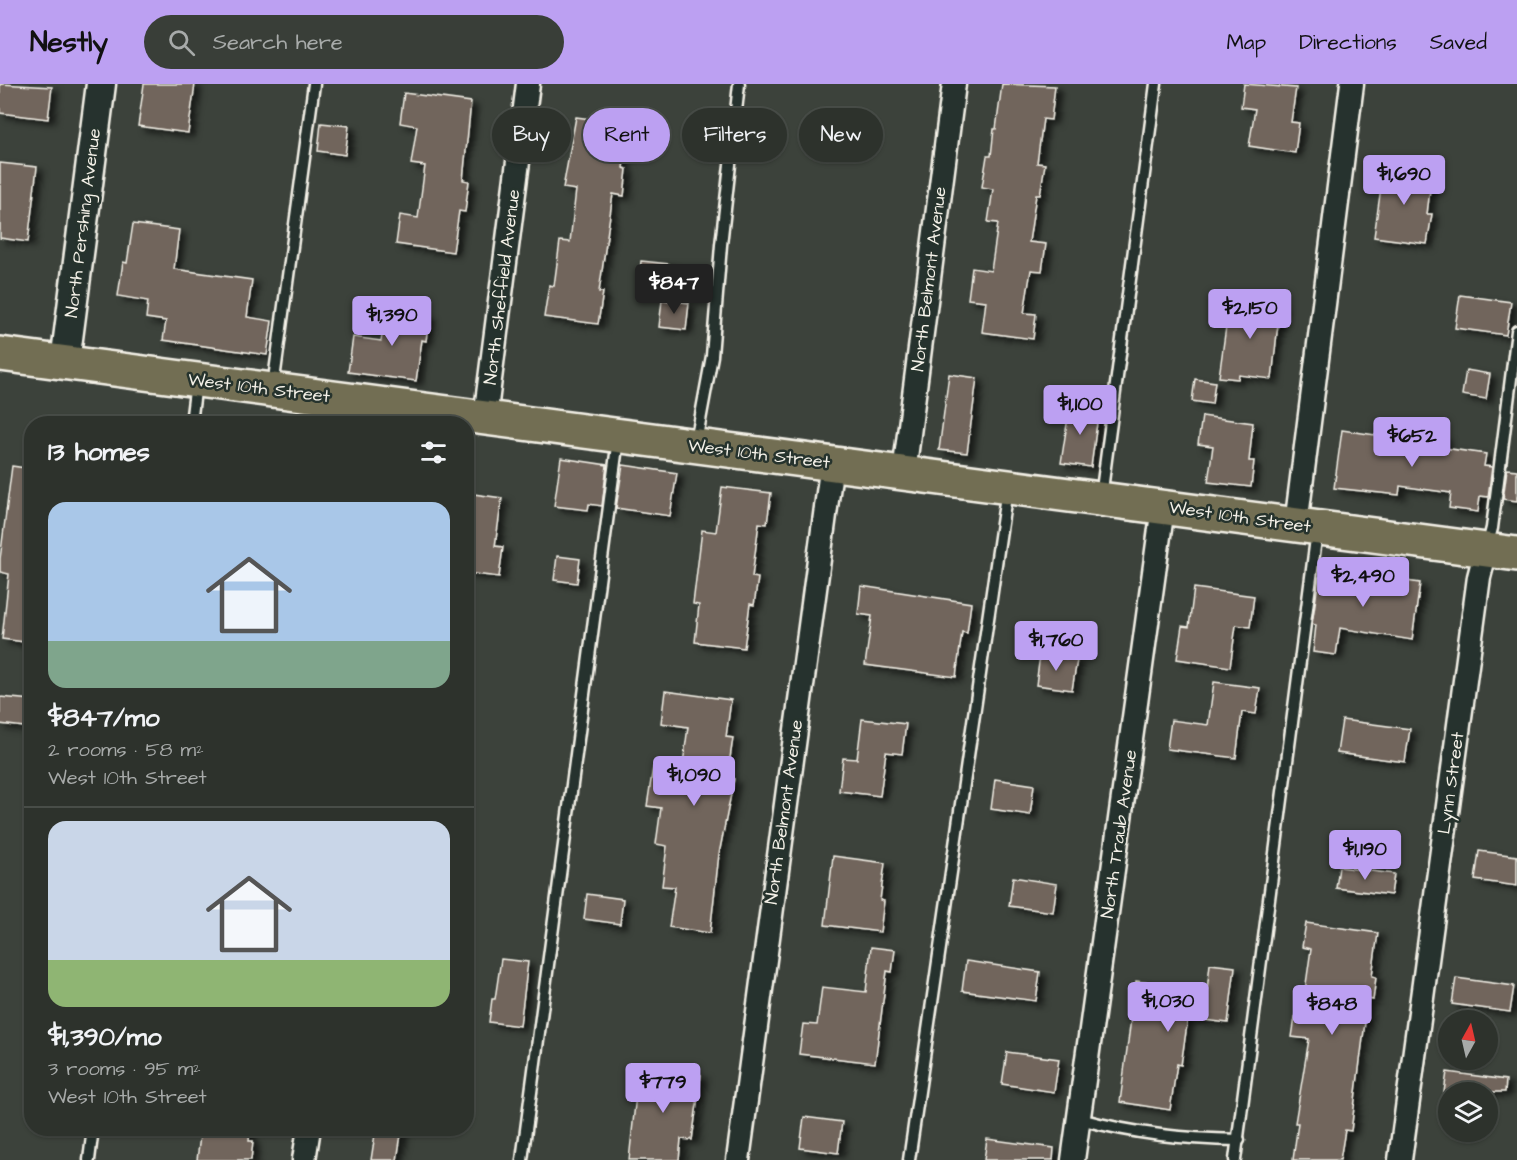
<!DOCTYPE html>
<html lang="en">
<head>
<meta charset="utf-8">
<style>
  :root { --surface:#2d322c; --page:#393e38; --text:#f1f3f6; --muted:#a7aaa9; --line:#484d48; --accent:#bca0f2 }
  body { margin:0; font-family:"Architects Daughter",sans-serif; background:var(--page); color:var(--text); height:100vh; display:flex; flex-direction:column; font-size:22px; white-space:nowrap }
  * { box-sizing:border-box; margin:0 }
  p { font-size:20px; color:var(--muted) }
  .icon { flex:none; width:33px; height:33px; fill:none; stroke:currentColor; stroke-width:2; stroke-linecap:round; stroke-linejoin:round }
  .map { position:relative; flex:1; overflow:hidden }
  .sheet { position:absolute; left:24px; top:332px; width:450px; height:720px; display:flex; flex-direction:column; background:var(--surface); border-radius:24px; box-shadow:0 2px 4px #0004,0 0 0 2px var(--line) }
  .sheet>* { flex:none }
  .top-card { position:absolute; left:492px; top:24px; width:570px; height:54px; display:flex; gap:12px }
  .needle { width:39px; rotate:8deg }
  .buttons { position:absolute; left:1438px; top:926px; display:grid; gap:12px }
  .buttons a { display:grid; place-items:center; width:60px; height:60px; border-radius:50%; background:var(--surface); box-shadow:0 2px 4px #0004,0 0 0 2px var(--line); font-size:30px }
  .price { position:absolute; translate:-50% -51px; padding:0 14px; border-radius:6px; background:var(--accent); color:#111; font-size:20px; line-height:39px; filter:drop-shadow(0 2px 3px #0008) }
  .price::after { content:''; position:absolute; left:50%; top:36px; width:18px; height:14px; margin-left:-9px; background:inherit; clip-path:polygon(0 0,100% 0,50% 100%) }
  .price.selected { background:#222; color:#fff }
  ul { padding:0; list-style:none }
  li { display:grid; align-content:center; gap:12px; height:318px; padding:0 24px }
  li+li { border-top:2px solid var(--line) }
  li span { display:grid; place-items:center; height:186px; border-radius:18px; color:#555 }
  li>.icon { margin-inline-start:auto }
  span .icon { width:108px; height:108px; fill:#fffc; stroke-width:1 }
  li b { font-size:26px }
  h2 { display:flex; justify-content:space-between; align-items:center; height:72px; padding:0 24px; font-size:26px }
  .chip { padding:0 21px; border-radius:27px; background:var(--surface); box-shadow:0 2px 4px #0004,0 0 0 2px var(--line); font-size:21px; line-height:54px }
  .chip.selected { background:var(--accent); color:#111 }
  header { display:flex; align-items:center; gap:36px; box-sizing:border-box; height:84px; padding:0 30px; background:var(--accent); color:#111 }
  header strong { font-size:28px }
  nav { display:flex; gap:33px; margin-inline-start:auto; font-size:21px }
  .search { width:420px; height:54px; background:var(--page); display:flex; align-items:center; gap:15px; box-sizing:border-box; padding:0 21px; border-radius:33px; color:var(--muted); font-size:22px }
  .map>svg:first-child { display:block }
  .building { fill:#71655c; stroke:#f4f1e8; stroke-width:1.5; filter:url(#shadow) }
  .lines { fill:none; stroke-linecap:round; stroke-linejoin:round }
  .service-casing { stroke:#f4f1e8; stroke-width:15 }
  .minor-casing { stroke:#f4f1e8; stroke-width:27 }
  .tertiary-casing { stroke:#f4f1e8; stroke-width:33 }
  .primary-casing { stroke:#f4f1e8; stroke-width:38 }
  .service { stroke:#26332d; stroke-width:10 }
  .minor { stroke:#26332d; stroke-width:22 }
  .tertiary { stroke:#26332d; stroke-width:28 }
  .primary { stroke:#726e52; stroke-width:33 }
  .labels { text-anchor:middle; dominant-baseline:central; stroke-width:5; stroke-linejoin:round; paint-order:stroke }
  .street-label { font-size:18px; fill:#f4f1e8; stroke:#26332d }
</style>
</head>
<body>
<header>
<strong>Nestly</strong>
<div class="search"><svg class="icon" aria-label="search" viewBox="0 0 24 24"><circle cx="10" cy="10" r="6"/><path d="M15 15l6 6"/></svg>Search here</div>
<nav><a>Map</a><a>Directions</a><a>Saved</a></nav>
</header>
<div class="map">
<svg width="1517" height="1076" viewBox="0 0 1517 1076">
  <defs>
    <filter id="shadow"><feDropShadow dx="6" dy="4" stdDeviation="3" flood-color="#0009"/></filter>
  </defs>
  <rect width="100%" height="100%" fill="#3c423b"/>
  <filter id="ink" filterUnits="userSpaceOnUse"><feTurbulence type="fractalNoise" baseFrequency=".0167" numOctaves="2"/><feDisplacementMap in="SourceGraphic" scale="12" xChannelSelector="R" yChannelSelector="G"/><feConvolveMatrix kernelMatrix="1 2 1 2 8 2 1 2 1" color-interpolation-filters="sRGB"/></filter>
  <g filter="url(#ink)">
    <g class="building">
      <path d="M0,0L52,3L48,35L0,29Z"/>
      <path d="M144,0H195L188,49L138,42Z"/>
      <path d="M1002,0L1055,2L1051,36L1043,35L1037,79L1045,80L1040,111H1036L1029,158L1046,160L1042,187L1031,186L1024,229L1036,230L1033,255L982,248L986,217L968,215L972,184L991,187L998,139L988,138L993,105L982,103L987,72H991L994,45H996Z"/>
      <path d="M1244,0L1296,4L1291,38L1299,39L1295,69L1249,62L1255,25L1241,23Z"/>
      <path d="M404,9L471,18L463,96L469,97L465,128L459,127L453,168L396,160L400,131L418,134L425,82L411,80L417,42L400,39Z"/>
      <path d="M576,33L629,40L623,84L627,85L624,112L613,110L599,208H603L598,240L544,233L549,201L554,202L560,157L570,158L576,106L563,104Z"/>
      <path d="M321,39L349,42L345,71L318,67Z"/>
      <path d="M0,79L37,83L28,158L0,154Z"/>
      <path d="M1384,82L1432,89L1427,130H1432L1427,160L1374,153Z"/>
      <path d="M133,140L179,146L174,185L252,196L247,233L272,237L267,271L163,256L166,237L146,234L148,217L118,212L123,178L127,179Z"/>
      <path d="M641,177L669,180L666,206L638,203Z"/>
      <path d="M1460,211L1511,218L1506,251L1455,244Z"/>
      <path d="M1230,214L1280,221L1272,295L1239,291L1238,295L1219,293Z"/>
      <path d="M662,216L689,219L686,246L659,243Z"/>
      <path d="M387,224L429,231L426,257L422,256L416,297L348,288L353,253L381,257Z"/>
      <path d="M1466,286L1490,290L1486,315L1462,311Z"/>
      <path d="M949,290L977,294L967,369L939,366Z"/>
      <path d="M1195,295L1215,298L1212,320L1192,317Z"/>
      <path d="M1070,320L1099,324L1091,383L1061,379Z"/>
      <path d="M1202,332L1253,339L1249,377H1254L1251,403L1208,398L1213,362L1198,360Z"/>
      <path d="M1342,346L1415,357L1416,349L1445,354L1444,364L1486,370L1484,382L1492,383L1488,413L1480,412L1478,428L1449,424L1451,409L1400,402L1399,411L1334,404Z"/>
      <path d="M561,374L607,381L602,422L589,420L588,426L554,422Z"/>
      <path d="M623,381L677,389L670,432L616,424Z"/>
      <path d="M12,382L32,385V559L2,555L9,490L0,488V475Z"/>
      <path d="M1507,385L1517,386V417L1503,415Z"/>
      <path d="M722,403L771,409L767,440L759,439L752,493L758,494L754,521L750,520L744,564L695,558L699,521L693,520L702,446L716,448Z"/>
      <path d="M466,409L502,414L495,462L503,463L499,493L466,489Z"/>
      <path d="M557,472L580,475L577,499L554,496Z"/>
      <path d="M1325,486L1420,499L1412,556L1340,544L1336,571L1313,568L1316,541L1312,540L1319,493H1324Z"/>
      <path d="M861,502L971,519L967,549L962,548L956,593L865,581L872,532L858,530Z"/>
      <path d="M1194,504L1254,512L1250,543L1236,541L1230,583L1177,575L1182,542L1189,543Z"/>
      <path d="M1040,571L1077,576L1072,606L1036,601Z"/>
      <path d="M1214,598L1260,604L1256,630L1242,628L1236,674L1167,665L1171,636L1208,641Z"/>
      <path d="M665,607L731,616L726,653L733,654L727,694L734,695L719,770L710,849L669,843L675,803L662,802L667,762L656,760L661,724L647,722L653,683L682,687L688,643L661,639Z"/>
      <path d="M0,613L32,616V644L0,640Z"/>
      <path d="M862,635L906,640L902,670L886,668L880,712L839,707L843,674L857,675Z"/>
      <path d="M1342,636L1410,645L1405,678L1337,669Z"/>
      <path d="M995,695L1034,701L1030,731L991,725Z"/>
      <path d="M1479,767L1517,772V802L1475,796Z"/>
      <path d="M833,772L885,779L880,816L884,817L880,848L825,841Z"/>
      <path d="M1339,783L1394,790L1391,811L1336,804Z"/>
      <path d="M1013,793L1057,800L1053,828L1009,822Z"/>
      <path d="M587,810L623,815L620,840L584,835Z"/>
      <path d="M1306,839L1378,849L1372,892L1376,893L1373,916L1368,915L1351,1047L1345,1046L1340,1076H1293L1298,1039H1295L1309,955L1292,953L1296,927L1302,928L1311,865L1302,863Z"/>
      <path d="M871,863L895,866L892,888L887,887L875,979L799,970L803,940L817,941L822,903L866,908Z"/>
      <path d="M501,875L528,878L520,942L489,938L492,915H495Z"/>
      <path d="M966,877L1040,888L1036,917L962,907Z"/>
      <path d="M1210,880L1235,883L1228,939L1188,934L1181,981L1177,980L1170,1026L1120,1018L1136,897L1207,906Z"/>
      <path d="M1456,894L1514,902L1510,928L1452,920Z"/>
      <path d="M1007,968L1059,975L1054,1008L1002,1000Z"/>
      <path d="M639,983L701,991L692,1056L681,1055L679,1076H629Z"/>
      <path d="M1447,988L1506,996L1505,1008H1444Z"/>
      <path d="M804,1033L842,1038L838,1069L800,1064Z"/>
      <path d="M201,1044H250L249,1057H253L251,1076H197Z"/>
      <path d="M376,1044H402L397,1076H371Z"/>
      <path d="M987,1055L1054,1064L1053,1076H984Z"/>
    </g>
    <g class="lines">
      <defs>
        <g id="service">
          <path d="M273,303L314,0"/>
          <path d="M191,339L196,299"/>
          <path d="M696,358L712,272L721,161L739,0"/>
          <path d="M1101,413L1156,0"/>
          <path d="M1487,463L1492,444L1517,247"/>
          <path d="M1080,1035C1135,1050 1182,1055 1239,1056"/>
          <path d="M89,1076L93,1044"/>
          <path d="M522,1076L618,355"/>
          <path d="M909,1076L1007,405"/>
          <path d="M1235,1076L1317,447"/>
        </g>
        <g id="minor">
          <path d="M485,334L528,0"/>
          <path d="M904,389L954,0"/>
          <path d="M1296,441L1352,0"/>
          <path d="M304,1076L309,1044"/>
          <path d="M738,1076L832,379"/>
          <path d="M1073,1076L1163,423"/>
          <path d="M1400,1076L1479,493L1486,466"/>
        </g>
        <path id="tertiary" d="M65,278L101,0"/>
        <path id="primary" d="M0,270L1517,470"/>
      </defs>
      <use href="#service" class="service-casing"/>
      <use href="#minor" class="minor-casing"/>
      <use href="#tertiary" class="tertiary-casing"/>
      <use href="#primary" class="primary-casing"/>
      <use href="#service" class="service"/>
      <use href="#minor" class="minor"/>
      <use href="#tertiary" class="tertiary"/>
      <use href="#primary" class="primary"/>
    </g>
  </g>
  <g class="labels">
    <g class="street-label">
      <text transform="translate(83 139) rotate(-83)">North Pershing Avenue</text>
      <text transform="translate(929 195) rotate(-83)">North Belmont Avenue</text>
      <text transform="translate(502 203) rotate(-83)">North Sheffield Avenue</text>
      <text transform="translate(259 304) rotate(7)">West 10th Street</text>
      <text transform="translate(759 370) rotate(7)">West 10th Street</text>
      <text transform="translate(1240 433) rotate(8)">West 10th Street</text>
      <text transform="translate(1451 699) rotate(-82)">Lynn Street</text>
      <text transform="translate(784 728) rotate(-82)">North Belmont Avenue</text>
      <text transform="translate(1119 750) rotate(-82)">North Traub Avenue</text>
    </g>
  </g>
</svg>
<div class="buttons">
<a><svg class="needle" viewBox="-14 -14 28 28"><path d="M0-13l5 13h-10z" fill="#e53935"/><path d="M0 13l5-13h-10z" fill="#a7aaa9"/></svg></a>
<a><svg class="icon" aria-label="layers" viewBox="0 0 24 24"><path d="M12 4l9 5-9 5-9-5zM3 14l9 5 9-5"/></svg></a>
</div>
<b class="price" style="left:1404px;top:122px">$1,690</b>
<b class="price selected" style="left:674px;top:231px">$847</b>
<b class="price" style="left:1250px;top:256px">$2,150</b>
<b class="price" style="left:392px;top:263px">$1,390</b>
<b class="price" style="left:1080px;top:352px">$1,100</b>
<b class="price" style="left:1412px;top:384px">$652</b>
<b class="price" style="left:1363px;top:524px">$2,490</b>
<b class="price" style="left:1056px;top:588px">$1,760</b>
<b class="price" style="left:694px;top:723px">$1,090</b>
<b class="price" style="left:1365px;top:797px">$1,190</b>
<b class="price" style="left:1168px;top:949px">$1,030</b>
<b class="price" style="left:1332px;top:952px">$848</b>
<b class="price" style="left:663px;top:1030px">$779</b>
<div class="top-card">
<a class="chip">Buy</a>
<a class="chip selected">Rent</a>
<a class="chip">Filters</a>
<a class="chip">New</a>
</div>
<section class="sheet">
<h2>13 homes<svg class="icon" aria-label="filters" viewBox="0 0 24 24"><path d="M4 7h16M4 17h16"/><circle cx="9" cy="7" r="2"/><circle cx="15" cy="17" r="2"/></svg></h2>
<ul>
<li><span style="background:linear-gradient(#a9c7e8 75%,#7fa58c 0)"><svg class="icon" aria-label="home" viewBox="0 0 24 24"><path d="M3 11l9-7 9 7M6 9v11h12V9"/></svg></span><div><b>$847/mo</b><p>2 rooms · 58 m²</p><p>West 10th Street</p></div></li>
<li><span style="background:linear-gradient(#c9d6e8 75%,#8fb573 0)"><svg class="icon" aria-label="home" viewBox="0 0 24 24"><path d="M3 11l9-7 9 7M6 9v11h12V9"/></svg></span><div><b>$1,390/mo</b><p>3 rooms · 95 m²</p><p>West 10th Street</p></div></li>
</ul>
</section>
</div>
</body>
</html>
